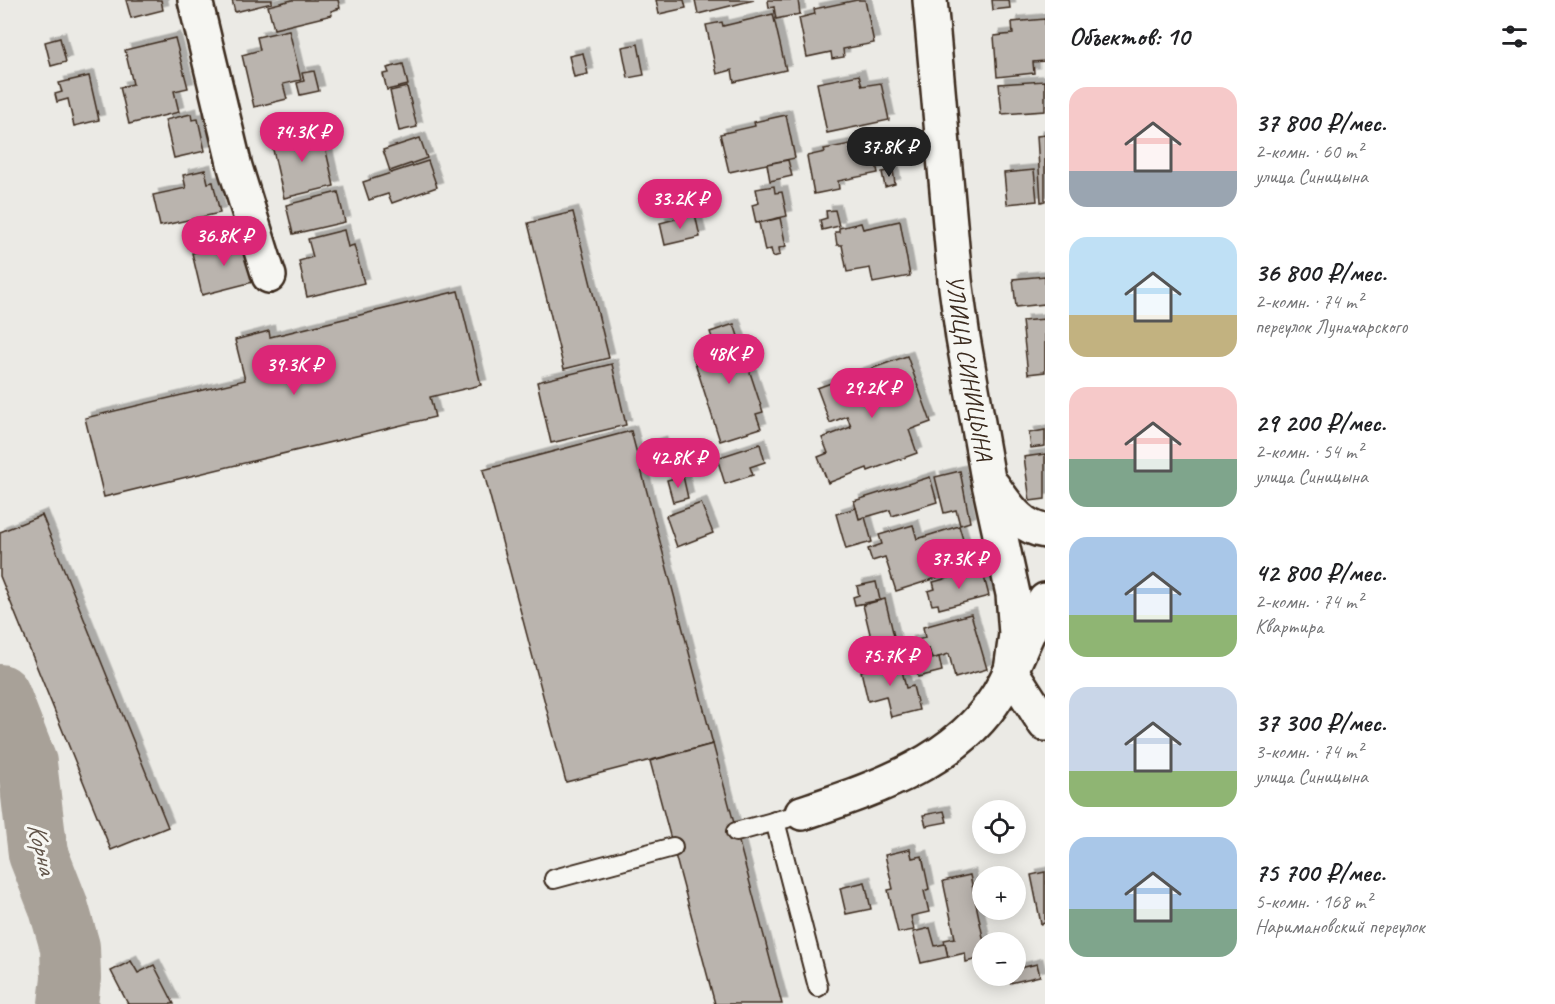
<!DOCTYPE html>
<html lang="ru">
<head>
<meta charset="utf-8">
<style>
  :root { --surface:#fff; --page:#f6f6f6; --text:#202124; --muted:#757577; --accent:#db2777 }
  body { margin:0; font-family:Caveat,sans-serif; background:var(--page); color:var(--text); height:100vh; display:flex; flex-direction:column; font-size:22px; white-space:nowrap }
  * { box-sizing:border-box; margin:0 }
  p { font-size:20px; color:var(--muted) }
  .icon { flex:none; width:33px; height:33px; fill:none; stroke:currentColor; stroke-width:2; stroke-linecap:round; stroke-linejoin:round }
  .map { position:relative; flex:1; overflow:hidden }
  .side { display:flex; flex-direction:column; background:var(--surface); width:510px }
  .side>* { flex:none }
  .fabs { position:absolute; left:972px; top:800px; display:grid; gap:12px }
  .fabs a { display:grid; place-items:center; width:54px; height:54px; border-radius:50%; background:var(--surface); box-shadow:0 3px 15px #0003; font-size:30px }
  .price { position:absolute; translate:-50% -51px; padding:0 14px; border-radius:21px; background:var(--accent); color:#fff; font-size:20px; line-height:39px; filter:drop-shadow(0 2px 3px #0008) }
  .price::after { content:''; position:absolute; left:50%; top:36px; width:18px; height:14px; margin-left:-9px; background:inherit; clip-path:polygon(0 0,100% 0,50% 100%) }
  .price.current { background:#222; color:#fff }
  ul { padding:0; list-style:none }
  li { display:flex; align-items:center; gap:18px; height:150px; padding:0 24px }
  li span { display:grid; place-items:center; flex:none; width:168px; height:120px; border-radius:18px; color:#555 }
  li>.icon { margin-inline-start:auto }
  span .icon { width:72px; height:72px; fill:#fffc; stroke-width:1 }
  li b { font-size:26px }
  h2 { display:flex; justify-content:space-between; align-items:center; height:72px; padding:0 24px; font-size:26px }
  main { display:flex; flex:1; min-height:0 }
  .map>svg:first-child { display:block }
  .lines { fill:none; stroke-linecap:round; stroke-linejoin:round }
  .river { stroke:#a8a198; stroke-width:60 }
  .building { fill:#bab4ae; stroke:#3b2a1e; stroke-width:1.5; filter:url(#shadow) }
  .lane-casing { stroke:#3b2a1e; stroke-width:22 }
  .street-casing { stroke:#3b2a1e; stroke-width:38 }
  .lane { stroke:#f6f6f2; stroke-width:18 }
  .street { stroke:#f6f6f2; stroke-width:33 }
  .labels { text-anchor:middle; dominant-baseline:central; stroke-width:6; stroke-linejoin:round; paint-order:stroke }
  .street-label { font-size:24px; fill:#3b2a1e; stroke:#f6f6f2 }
  .water-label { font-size:26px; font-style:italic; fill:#615449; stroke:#f6f6f2 }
</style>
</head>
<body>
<main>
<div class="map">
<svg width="1045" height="1004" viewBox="0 0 1045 1004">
  <defs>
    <filter id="shadow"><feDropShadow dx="5.5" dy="-5.5" stdDeviation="0" flood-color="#0004"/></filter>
  </defs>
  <rect width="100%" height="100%" fill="#ebeae5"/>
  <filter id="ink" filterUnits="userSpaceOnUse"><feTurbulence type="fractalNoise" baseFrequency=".0167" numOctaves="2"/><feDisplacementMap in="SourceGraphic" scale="12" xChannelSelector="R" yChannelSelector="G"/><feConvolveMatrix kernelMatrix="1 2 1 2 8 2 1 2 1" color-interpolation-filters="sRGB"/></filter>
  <g filter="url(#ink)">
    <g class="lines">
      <path class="river" d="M0,694L27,763L38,854L58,905L70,947L71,978L68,1004"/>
    </g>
    <g class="building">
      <path d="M126,0H161L163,10L131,18Z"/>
      <path d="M232,0H272V3L235,12Z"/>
      <path d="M292,0H338L340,8L331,11L332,15L274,29L268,6Z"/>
      <path d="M656,0H684L686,8L659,14Z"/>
      <path d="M695,0H754L698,14Z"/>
      <path d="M768,0H798L800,14L776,19L774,7L769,8Z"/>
      <path d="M857,0H865L874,43L843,49L844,57L832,59L831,52L807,57L799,18L815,14L814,9Z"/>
      <path d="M992,0H1009L1010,8L993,10Z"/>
      <path d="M773,14L786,70L734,82L732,70L717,74L706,25L722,22L723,26Z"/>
      <path d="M1045,19V61L1033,62L1034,73L997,77L994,36L1013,34L1012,22Z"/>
      <path d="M289,30L301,80L283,84L287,99L254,107L242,55L260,50L257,37Z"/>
      <path d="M60,38L66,62L51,66L45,42Z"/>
      <path d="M175,38L188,88L174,91L179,112L129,124L120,87L133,84L125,50Z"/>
      <path d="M638,44L644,75L628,78L622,47Z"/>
      <path d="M583,53L588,74L574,77L569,56Z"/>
      <path d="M403,64L408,85L387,90L383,74L389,73L387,68Z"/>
      <path d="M314,71L319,91L300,95L297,83L304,81L302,73Z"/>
      <path d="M859,75L862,86L881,83L889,120L827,133L817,83Z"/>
      <path d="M89,76L99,120L74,126L68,99L57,102L55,94L62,92L59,83Z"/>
      <path d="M1045,81V111L1002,114L999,84Z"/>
      <path d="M407,87L417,127L399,131L390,91Z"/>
      <path d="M191,114L192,120L198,119L205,151L174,158L165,120Z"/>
      <path d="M786,115L795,158L729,172L720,134L755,126L754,122Z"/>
      <path d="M321,129L334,186L284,198L271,141Z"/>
      <path d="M1045,135V201L1041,202L1037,136Z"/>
      <path d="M420,138L427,158L390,171L383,150Z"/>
      <path d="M871,140L878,173L838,181L839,189L814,194L807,156L825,152L824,149Z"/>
      <path d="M788,160L792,176L770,181L767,164Z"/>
      <path d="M428,161L437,187L392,203L388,194L369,200L363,182Z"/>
      <path d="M205,170L208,183L213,182L220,213L160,226L153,195L186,188L183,175Z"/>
      <path d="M893,170L895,184L885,187L882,172Z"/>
      <path d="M1034,170L1037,201L1007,204L1004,173Z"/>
      <path d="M774,186L775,193L782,192L787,216L756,223L752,205L759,203L756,189Z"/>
      <path d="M338,192L345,222L293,234L286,205Z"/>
      <path d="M835,210L839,226L822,230L820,220L827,218L826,211Z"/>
      <path d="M573,212L609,358L564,369L528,223Z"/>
      <path d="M695,214L700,237L665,245L660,223Z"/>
      <path d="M780,218L786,246L779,248L780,255L773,257L771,249L765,251L759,223Z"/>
      <path d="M900,221L910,276L873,283L870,268L847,272L842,245H837L835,232H839V228L861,223L863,229Z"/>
      <path d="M344,230L348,247L354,245L364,283L307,297L299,261L313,257L308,239Z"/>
      <path d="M247,240L257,281L202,295L192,253Z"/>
      <path d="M1045,276V304L1016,307L1013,279Z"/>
      <path d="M458,291L481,385L430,397L435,417L104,497L85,418L245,380L235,340L269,331L270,337Z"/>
      <path d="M1045,319V372L1028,374L1022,321Z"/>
      <path d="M734,324L763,412L756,414L761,428L720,441L692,353L715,346L710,332Z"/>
      <path d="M907,356L931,422L909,430L917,453L868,471L867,468L828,483L818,457L828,453L822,438L851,427L847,416L830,423L817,388Z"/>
      <path d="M612,364L626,425L551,443L537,382Z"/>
      <path d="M1045,430V446L1031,448L1029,433Z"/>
      <path d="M631,431L713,744L566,782L483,470Z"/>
      <path d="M661,442L669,471L653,475L645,447Z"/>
      <path d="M760,444L765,462L750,467L753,475L725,484L717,458Z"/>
      <path d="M1045,454V499L1030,501L1024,457Z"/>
      <path d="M960,471L970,522L960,525L956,510L944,513L935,477Z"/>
      <path d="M683,476L688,498L673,502L667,480Z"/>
      <path d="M930,477L937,502L892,516L890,510L859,519L854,501Z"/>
      <path d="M701,503L713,533L677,547L666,516Z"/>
      <path d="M856,508L859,519L865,517L872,542L846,549L836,514Z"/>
      <path d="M42,515L168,827L111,850L0,576V532Z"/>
      <path d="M913,525L917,539L959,526L971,567L896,591L885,557L872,561L868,549L882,544L879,535Z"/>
      <path d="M982,569L989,596L939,609L938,604L932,605L928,591L935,589L933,582Z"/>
      <path d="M876,582L880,600L855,605L853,597L859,595L857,586Z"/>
      <path d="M885,599L898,653L869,660L865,644L872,642L863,605Z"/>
      <path d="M971,614L987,669L955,678L949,654L932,659L929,649L920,651L917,640L925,638L923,627Z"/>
      <path d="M917,640L920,651L929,649L932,659L939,657L942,671L918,677L908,642Z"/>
      <path d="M899,657L906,688L913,686L919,710L891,717L886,696L868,701L861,671L876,667L875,662Z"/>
      <path d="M713,744L782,1004H715L650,761Z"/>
      <path d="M944,811L947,822L926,826L923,815Z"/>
      <path d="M910,849L912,858L922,856L929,889L924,891L929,912L911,916L914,930L898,933L888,890L893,889L885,855Z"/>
      <path d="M1045,872V923L1041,924L1031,875Z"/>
      <path d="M970,875L984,942L982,958L966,962L965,953L948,957L944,940L955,938L943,881Z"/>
      <path d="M865,882L871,909L846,914L840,888Z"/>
      <path d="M930,928L935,946L945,944L948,957L921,963L913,932Z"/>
      <path d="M131,961L138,973L154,965L174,1004H128L111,971Z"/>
      <path d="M1037,964L1040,976L1010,983L1009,975H1016V969Z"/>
    </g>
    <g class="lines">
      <defs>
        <g id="lane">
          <path d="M775,821L818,987"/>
          <path d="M736,832L787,818"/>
          <path d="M554,879L673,847"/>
        </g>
        <g id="street">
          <path d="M195,0L235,167L269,276"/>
          <path id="s1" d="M930,0L955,280L963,338L988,479L1013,594L1016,634L1011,671L1045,724"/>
          <path d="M993,486C1007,505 1019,527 1045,531"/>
          <path d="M802,813C873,789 956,763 998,695C1016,665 1026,631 1045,600"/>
        </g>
      </defs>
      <use href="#lane" class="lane-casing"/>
      <use href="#street" class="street-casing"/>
      <use href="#lane" class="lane"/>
      <use href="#street" class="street"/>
    </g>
  </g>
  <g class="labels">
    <g class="street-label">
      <text stroke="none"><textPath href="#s1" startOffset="370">УЛИЦА СИНИЦЫНА</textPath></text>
    </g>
    <g class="water-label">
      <text transform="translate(42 848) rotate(76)">Корна</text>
    </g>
  </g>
</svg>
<div class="fabs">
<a><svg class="icon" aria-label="locate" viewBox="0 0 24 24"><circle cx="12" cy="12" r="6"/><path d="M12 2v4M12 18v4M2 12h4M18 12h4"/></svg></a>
<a>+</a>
<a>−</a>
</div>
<b class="price" style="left:302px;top:163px">74.3K ₽</b>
<b class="price current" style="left:889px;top:178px">37.8K ₽</b>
<b class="price" style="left:680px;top:230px">33.2K ₽</b>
<b class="price" style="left:224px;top:267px">36.8K ₽</b>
<b class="price" style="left:729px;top:385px">48K ₽</b>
<b class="price" style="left:294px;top:396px">39.3K ₽</b>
<b class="price" style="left:872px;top:419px">29.2K ₽</b>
<b class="price" style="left:678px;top:489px">42.8K ₽</b>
<b class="price" style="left:959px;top:590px">37.3K ₽</b>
<b class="price" style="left:890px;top:687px">75.7K ₽</b>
</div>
<section class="side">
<h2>Объектов: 10<svg class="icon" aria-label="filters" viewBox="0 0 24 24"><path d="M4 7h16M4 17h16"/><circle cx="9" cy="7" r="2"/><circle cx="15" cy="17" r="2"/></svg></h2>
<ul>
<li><span style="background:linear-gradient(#f6c9c9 70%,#9aa5b1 0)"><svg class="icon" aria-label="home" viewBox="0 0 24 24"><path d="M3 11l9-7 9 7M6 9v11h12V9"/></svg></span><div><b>37 800 ₽/мес.</b><p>2-комн. · 60 m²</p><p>улица Синицына</p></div></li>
<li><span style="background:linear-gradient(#bfe0f5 65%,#c2b280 0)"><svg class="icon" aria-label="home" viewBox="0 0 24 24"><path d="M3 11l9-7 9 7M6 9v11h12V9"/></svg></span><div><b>36 800 ₽/мес.</b><p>2-комн. · 74 m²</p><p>переулок Луначарского</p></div></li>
<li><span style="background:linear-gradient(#f6c9c9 60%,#7fa58c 0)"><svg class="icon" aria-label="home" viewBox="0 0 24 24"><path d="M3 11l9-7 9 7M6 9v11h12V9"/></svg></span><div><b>29 200 ₽/мес.</b><p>2-комн. · 54 m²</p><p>улица Синицына</p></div></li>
<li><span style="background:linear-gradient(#a9c7e8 65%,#8fb573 0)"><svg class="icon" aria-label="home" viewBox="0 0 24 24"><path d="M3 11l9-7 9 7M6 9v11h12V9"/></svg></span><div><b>42 800 ₽/мес.</b><p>2-комн. · 74 m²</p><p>Квартира</p></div></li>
<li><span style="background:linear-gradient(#c9d6e8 70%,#8fb573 0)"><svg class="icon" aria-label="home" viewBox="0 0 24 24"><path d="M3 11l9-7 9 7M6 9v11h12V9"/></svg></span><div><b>37 300 ₽/мес.</b><p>3-комн. · 74 m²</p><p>улица Синицына</p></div></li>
<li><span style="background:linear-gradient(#a9c7e8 60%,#7fa58c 0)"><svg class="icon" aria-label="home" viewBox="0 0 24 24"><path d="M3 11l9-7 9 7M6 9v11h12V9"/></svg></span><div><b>75 700 ₽/мес.</b><p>5-комн. · 168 m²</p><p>Наримановский переулок</p></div></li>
</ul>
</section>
</main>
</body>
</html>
